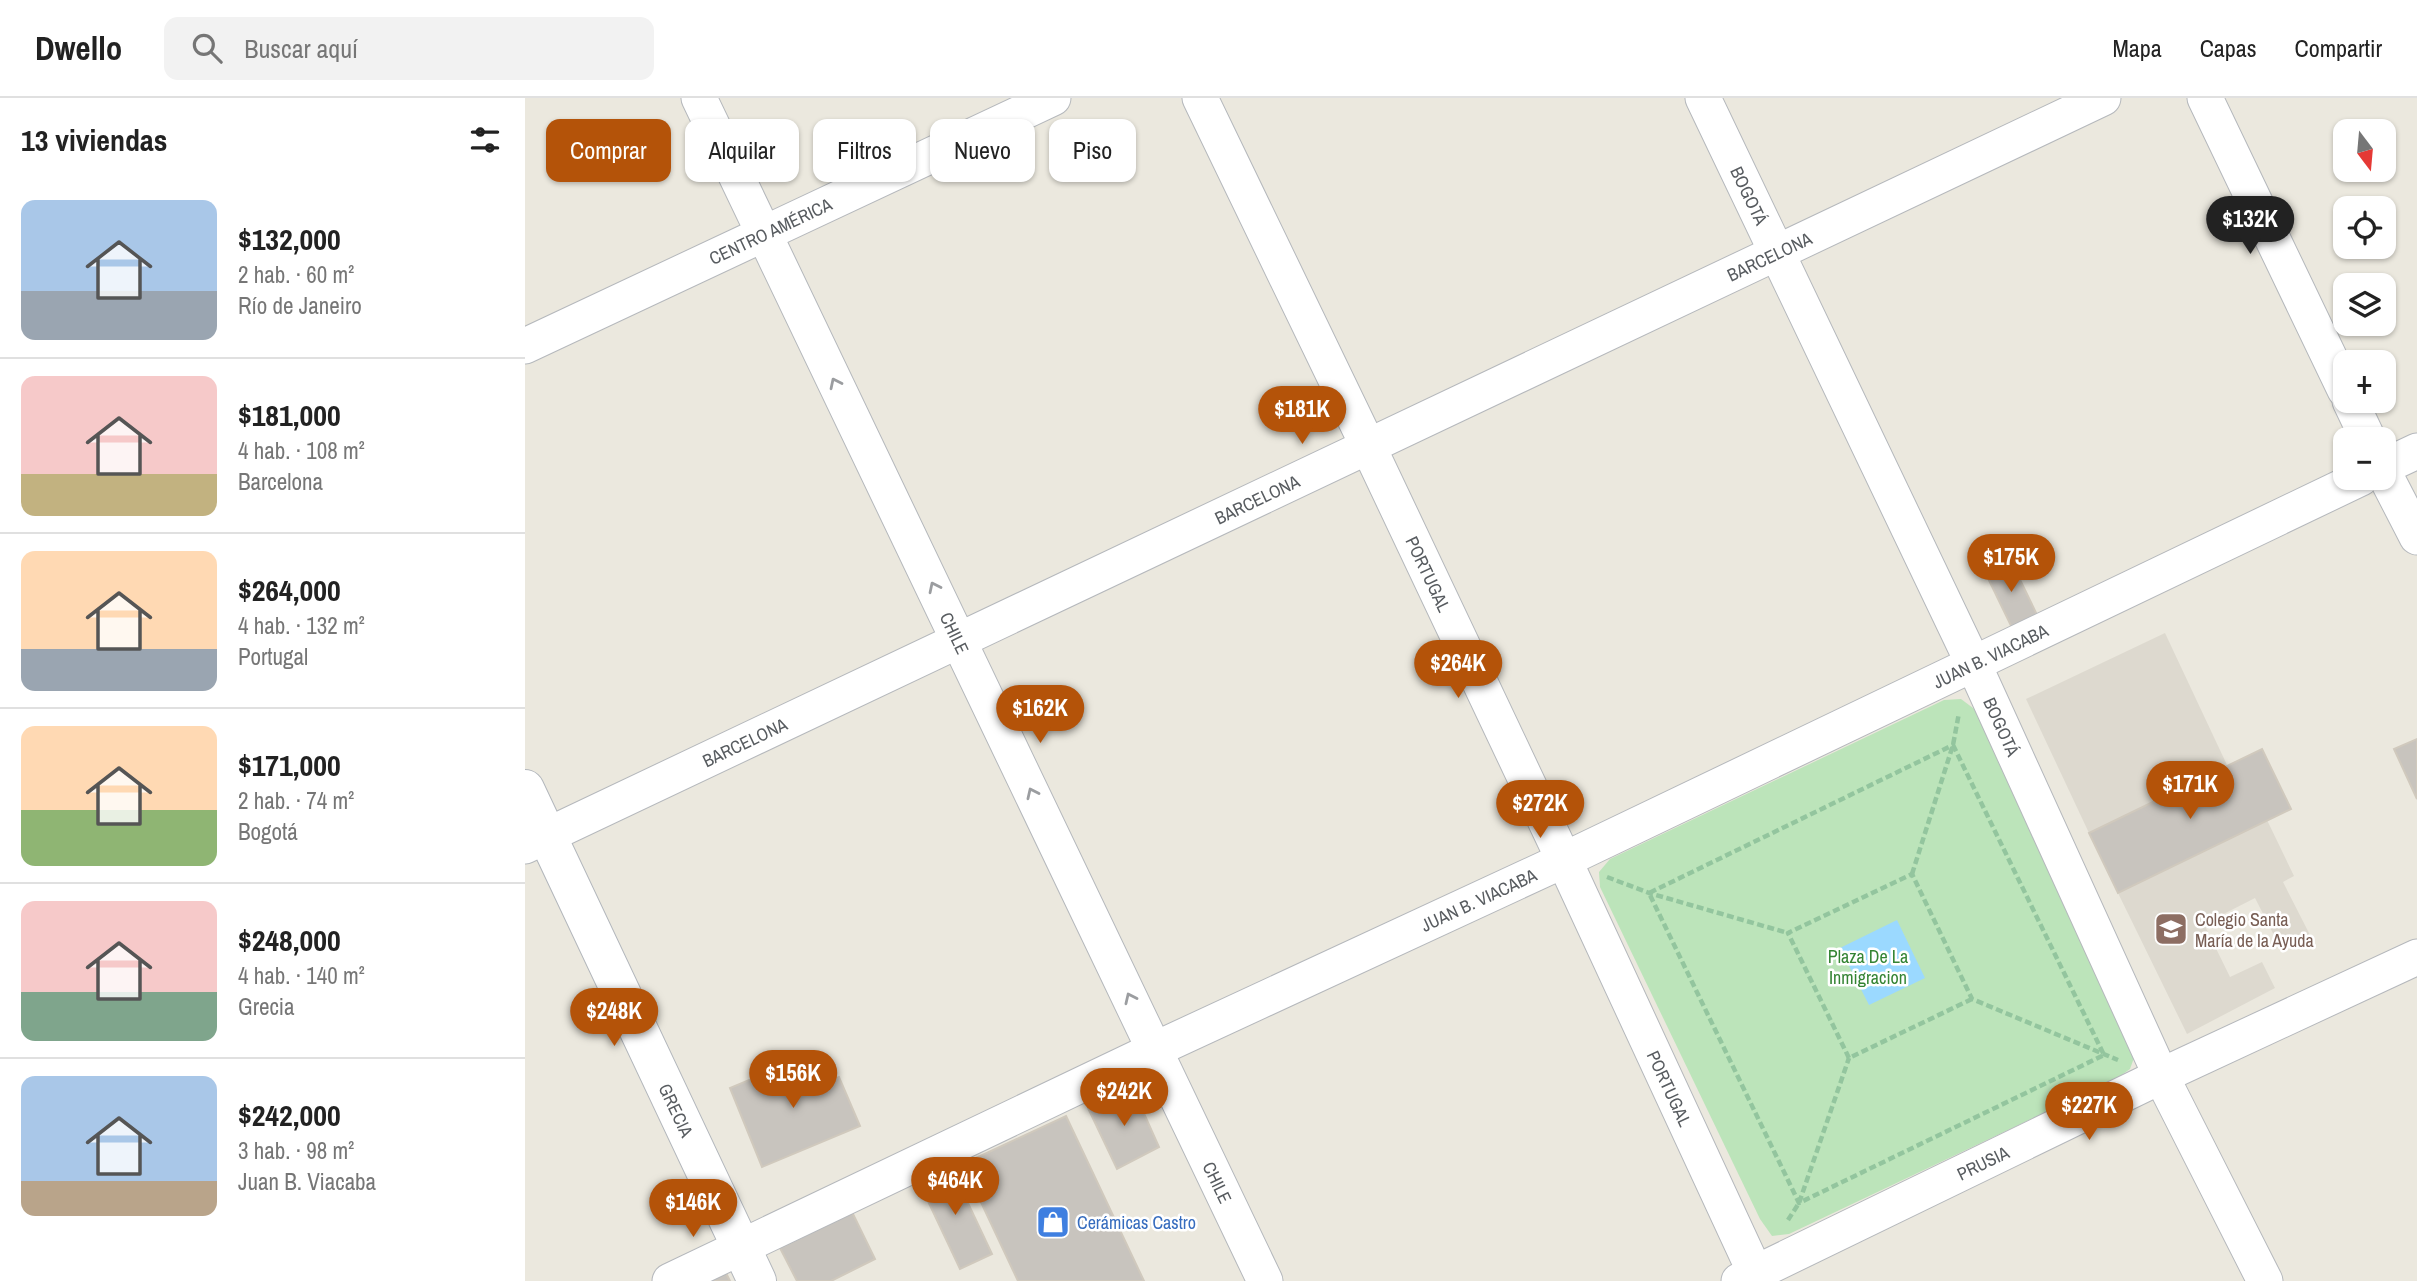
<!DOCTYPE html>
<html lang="es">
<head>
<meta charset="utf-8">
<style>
  :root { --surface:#fff; --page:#f2f2f2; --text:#222; --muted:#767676; --line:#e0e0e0; --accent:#b45309 }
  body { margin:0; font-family:"Archivo Narrow",sans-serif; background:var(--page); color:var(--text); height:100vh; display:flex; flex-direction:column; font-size:26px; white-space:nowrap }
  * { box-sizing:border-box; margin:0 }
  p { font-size:23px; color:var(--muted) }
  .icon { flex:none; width:38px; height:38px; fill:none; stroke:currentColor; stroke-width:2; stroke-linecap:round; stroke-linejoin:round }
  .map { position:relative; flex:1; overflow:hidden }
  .panel { display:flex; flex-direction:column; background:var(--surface); width:525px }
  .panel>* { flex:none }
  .guide { position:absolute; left:21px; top:21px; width:665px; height:63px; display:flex; gap:14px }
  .needle { width:46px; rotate:164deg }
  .controls { position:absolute; left:1808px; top:21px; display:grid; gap:14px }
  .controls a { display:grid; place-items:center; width:63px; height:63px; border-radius:14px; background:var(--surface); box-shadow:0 2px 5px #0004; font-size:35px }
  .price { position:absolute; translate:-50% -60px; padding:0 16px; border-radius:24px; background:var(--accent); color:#fff; font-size:23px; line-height:46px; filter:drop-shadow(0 2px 4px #0008) }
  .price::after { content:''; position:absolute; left:50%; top:42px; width:21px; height:16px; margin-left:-10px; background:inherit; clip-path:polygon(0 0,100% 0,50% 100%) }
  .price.selected { background:#222; color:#fff }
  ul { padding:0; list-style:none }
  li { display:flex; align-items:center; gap:21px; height:175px; padding:0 21px }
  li+li { border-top:2px solid var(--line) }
  li span { display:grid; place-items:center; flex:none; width:196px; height:140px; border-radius:14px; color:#555 }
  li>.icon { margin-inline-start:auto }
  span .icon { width:84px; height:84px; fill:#fffc; stroke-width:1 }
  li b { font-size:30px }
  h2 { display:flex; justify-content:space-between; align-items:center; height:84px; padding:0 21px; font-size:30px }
  .pill { padding:0 24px; border-radius:14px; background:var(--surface); box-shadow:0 2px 5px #0004; font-size:24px; line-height:63px }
  .pill.selected { background:var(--accent); color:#fff }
  header { display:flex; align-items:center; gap:42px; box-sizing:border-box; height:98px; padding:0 35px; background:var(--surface); border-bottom:2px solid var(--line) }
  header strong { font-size:33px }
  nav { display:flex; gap:38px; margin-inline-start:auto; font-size:24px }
  .search { width:490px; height:63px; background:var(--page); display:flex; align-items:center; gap:18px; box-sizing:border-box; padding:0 24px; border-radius:14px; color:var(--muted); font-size:26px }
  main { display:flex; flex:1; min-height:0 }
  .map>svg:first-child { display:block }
  .education { fill:#ddd9cf }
  .green { fill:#bce4ba }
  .water { fill:#9bd9ff }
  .building { fill:#c8c4be; stroke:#d0c9bd; stroke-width:2 }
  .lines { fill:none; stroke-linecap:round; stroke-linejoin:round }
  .street-casing { stroke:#b5b8bc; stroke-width:37 }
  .secondary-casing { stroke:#b3b7bc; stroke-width:40 }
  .path { stroke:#93c59e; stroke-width:4.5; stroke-dasharray:7 3.5; stroke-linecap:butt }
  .street { stroke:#fff; stroke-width:35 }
  .secondary { stroke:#fff; stroke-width:38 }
  .oneway { stroke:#9b9da0 }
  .labels { text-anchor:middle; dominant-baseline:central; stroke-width:5; stroke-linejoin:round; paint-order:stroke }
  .street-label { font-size:18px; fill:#585c60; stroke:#fff }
  .education-label { font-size:18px; fill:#785e54; stroke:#fff; text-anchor:start }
  .park-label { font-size:18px; fill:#348433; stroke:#fff }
  .shop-label { font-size:18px; fill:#366cbe; stroke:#fff; text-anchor:start }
</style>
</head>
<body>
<header>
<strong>Dwello</strong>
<div class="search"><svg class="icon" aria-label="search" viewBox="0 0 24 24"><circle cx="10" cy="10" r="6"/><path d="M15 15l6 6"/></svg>Buscar aquí</div>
<nav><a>Mapa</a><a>Capas</a><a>Compartir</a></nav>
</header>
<main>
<section class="panel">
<h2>13 viviendas<svg class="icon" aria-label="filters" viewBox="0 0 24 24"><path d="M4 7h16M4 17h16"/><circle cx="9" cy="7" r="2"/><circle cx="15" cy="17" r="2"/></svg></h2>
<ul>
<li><span style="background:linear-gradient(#a9c7e8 65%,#9aa5b1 0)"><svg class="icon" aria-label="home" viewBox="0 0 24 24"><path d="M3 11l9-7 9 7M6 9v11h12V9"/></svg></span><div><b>$132,000</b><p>2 hab. · 60 m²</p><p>Río de Janeiro</p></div></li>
<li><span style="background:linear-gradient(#f6c9c9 70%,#c2b280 0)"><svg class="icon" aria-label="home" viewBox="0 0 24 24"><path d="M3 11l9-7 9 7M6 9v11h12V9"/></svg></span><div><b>$181,000</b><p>4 hab. · 108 m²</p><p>Barcelona</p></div></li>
<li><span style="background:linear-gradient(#ffd9b3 70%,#9aa5b1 0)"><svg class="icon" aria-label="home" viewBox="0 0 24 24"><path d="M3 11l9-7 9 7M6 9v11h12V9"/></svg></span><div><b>$264,000</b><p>4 hab. · 132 m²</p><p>Portugal</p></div></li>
<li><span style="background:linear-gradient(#ffd9b3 60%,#8fb573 0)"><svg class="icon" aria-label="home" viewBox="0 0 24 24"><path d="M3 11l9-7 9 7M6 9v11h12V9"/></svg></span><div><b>$171,000</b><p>2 hab. · 74 m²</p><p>Bogotá</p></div></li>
<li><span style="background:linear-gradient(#f6c9c9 65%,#7fa58c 0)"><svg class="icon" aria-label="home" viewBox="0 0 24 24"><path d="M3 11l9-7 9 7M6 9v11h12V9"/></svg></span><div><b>$248,000</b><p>4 hab. · 140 m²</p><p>Grecia</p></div></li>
<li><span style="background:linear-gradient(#a9c7e8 75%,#b9a48a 0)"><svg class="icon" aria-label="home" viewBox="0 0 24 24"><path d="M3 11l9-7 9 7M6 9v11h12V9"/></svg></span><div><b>$242,000</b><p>3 hab. · 98 m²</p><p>Juan B. Viacaba</p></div></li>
</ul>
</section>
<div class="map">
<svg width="1892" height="1183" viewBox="0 0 1892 1183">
  <rect width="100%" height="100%" fill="#ebe8de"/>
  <g class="education">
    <path d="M1640,535L1702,667L1564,735L1501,601Z"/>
    <path d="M1742,722L1769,778L1758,784L1785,837L1756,851L1730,800L1679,826L1705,879L1737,864L1750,890L1662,936L1593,795Z"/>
  </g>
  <path class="green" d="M1436,601L1452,613L1610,957L1605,971L1591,981L1264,1136L1247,1138L1235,1121L1075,789L1074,774L1085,761L1419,602Z"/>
  <path class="water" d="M1372,822L1400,880L1344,907L1315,850Z"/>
  <g class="building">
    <path d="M1483,457L1515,523L1490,536L1458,470Z"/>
    <path d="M1892,641V701L1869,651Z"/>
    <path d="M1737,651L1766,711L1593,795L1564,735Z"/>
    <path d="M286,956L298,986L314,979L335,1028L237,1069L205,990Z"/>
    <path d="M608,991L634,1049L592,1071L563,1010Z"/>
    <path d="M541,1018L619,1183H493L438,1066Z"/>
    <path d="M425,1067L467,1156L435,1171L393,1082Z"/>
    <path d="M327,1114L350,1161L306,1183H272L255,1150Z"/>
    <path d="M201,1175L205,1183H185Z"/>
  </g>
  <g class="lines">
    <defs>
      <g id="street">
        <path id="s1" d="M174,0L740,1183"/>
        <path id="s2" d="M675,0L843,348L1039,762L1234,1183"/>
        <path id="s3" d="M1178,0L1448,565L1636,978L1740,1183"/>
        <path d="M1680,0L1820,292"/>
        <path id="s4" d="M0,248L528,0"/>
        <path d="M1825,303L1843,341"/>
        <path d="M1858,369L1892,353"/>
        <path d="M1858,373L1892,439"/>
        <path id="s5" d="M0,748L1578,0"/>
        <path id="s6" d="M145,1183L629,952L1039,762L1836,380"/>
        <path id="s7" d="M1214,1183L1636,978L1892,859"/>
      </g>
      <g id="secondary">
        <path id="s8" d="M0,691L232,1183"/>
      </g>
    </defs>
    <use href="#street" class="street-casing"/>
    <use href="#secondary" class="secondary-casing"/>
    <g class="path">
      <path d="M1428,647L1579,957L1274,1105L1124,795Z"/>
      <path d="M1387,776L1428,647L1434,615"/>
      <path d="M1082,779L1124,795L1263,835"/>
      <path d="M1447,901L1324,960L1263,835L1387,776L1447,901L1593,962"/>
      <path d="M1263,1122L1274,1105L1324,960"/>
    </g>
    <use href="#street" class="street"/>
    <use href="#secondary" class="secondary"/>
  </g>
  <defs><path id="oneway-chevron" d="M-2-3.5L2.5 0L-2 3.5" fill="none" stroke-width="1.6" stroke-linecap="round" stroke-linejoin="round" transform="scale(1.75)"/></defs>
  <g class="oneway">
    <use href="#oneway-chevron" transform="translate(310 285) rotate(-116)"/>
    <use href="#oneway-chevron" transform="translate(409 489) rotate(-116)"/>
    <use href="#oneway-chevron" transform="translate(507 695) rotate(-115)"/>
    <use href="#oneway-chevron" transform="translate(605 900) rotate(-115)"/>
  </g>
  <defs>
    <symbol id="school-square" viewBox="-11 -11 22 22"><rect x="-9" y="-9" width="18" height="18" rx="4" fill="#8d6e63" stroke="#fff"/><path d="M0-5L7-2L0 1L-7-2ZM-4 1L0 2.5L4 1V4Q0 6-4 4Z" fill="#fff"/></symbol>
    <symbol id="shop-square" viewBox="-11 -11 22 22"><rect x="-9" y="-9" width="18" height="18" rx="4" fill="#3f7fe0" stroke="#fff"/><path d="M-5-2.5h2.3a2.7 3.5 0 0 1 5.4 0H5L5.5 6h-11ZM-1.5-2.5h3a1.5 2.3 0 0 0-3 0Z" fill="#fff"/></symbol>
  </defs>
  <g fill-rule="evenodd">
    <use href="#school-square" x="1627" y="812" width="38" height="38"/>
    <use href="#shop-square" x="509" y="1105" width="38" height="38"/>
  </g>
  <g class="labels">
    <g class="street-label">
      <text stroke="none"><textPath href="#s3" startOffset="108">BOGOTÁ</textPath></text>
      <text stroke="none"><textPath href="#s4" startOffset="271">CENTRO AMÉRICA</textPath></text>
      <text stroke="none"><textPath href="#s5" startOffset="1377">BARCELONA</textPath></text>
      <text stroke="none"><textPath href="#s5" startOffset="810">BARCELONA</textPath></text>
      <text stroke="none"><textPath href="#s2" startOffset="528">PORTUGAL</textPath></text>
      <text stroke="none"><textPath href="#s1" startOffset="593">CHILE</textPath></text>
      <text stroke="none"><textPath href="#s6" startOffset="1461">JUAN B. VIACABA</textPath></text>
      <text stroke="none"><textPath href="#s3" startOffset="696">BOGOTÁ</textPath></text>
      <text stroke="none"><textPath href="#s5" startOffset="243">BARCELONA</textPath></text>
      <text stroke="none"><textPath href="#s6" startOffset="894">JUAN B. VIACABA</textPath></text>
      <text stroke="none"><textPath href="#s2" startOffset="1096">PORTUGAL</textPath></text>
      <text stroke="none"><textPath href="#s8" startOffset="355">GRECIA</textPath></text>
      <text stroke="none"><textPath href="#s7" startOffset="271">PRUSIA</textPath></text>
      <text stroke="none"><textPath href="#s1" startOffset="1202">CHILE</textPath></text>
    </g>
    <g class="education-label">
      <text x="1670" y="821">Colegio Santa<tspan x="1670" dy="21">María de la Ayuda</tspan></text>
    </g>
    <g class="park-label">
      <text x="1343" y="858">Plaza De La<tspan x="1343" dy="21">Inmigracion</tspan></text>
    </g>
    <g class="shop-label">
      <text x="552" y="1124">Cerámicas Castro</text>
    </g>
  </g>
</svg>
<div class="controls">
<a><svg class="needle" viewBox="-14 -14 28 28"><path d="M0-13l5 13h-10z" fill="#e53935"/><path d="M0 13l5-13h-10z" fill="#767676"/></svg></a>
<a><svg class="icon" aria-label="locate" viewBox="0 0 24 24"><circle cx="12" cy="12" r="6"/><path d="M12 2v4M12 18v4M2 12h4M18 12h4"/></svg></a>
<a><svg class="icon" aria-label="layers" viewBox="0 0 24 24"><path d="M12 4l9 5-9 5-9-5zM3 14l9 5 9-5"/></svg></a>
<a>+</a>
<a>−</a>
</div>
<b class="price selected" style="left:1725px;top:158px">$132K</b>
<b class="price" style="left:777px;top:348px">$181K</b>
<b class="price" style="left:1486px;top:496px">$175K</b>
<b class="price" style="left:933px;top:602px">$264K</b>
<b class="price" style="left:515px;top:647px">$162K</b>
<b class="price" style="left:1665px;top:723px">$171K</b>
<b class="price" style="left:1015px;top:742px">$272K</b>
<b class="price" style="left:89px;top:950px">$248K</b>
<b class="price" style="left:268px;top:1012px">$156K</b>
<b class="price" style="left:599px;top:1030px">$242K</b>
<b class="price" style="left:1564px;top:1044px">$227K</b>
<b class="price" style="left:430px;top:1119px">$464K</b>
<b class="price" style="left:168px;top:1141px">$146K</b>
<div class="guide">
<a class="pill selected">Comprar</a>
<a class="pill">Alquilar</a>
<a class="pill">Filtros</a>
<a class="pill">Nuevo</a>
<a class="pill">Piso</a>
</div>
</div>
</main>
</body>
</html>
